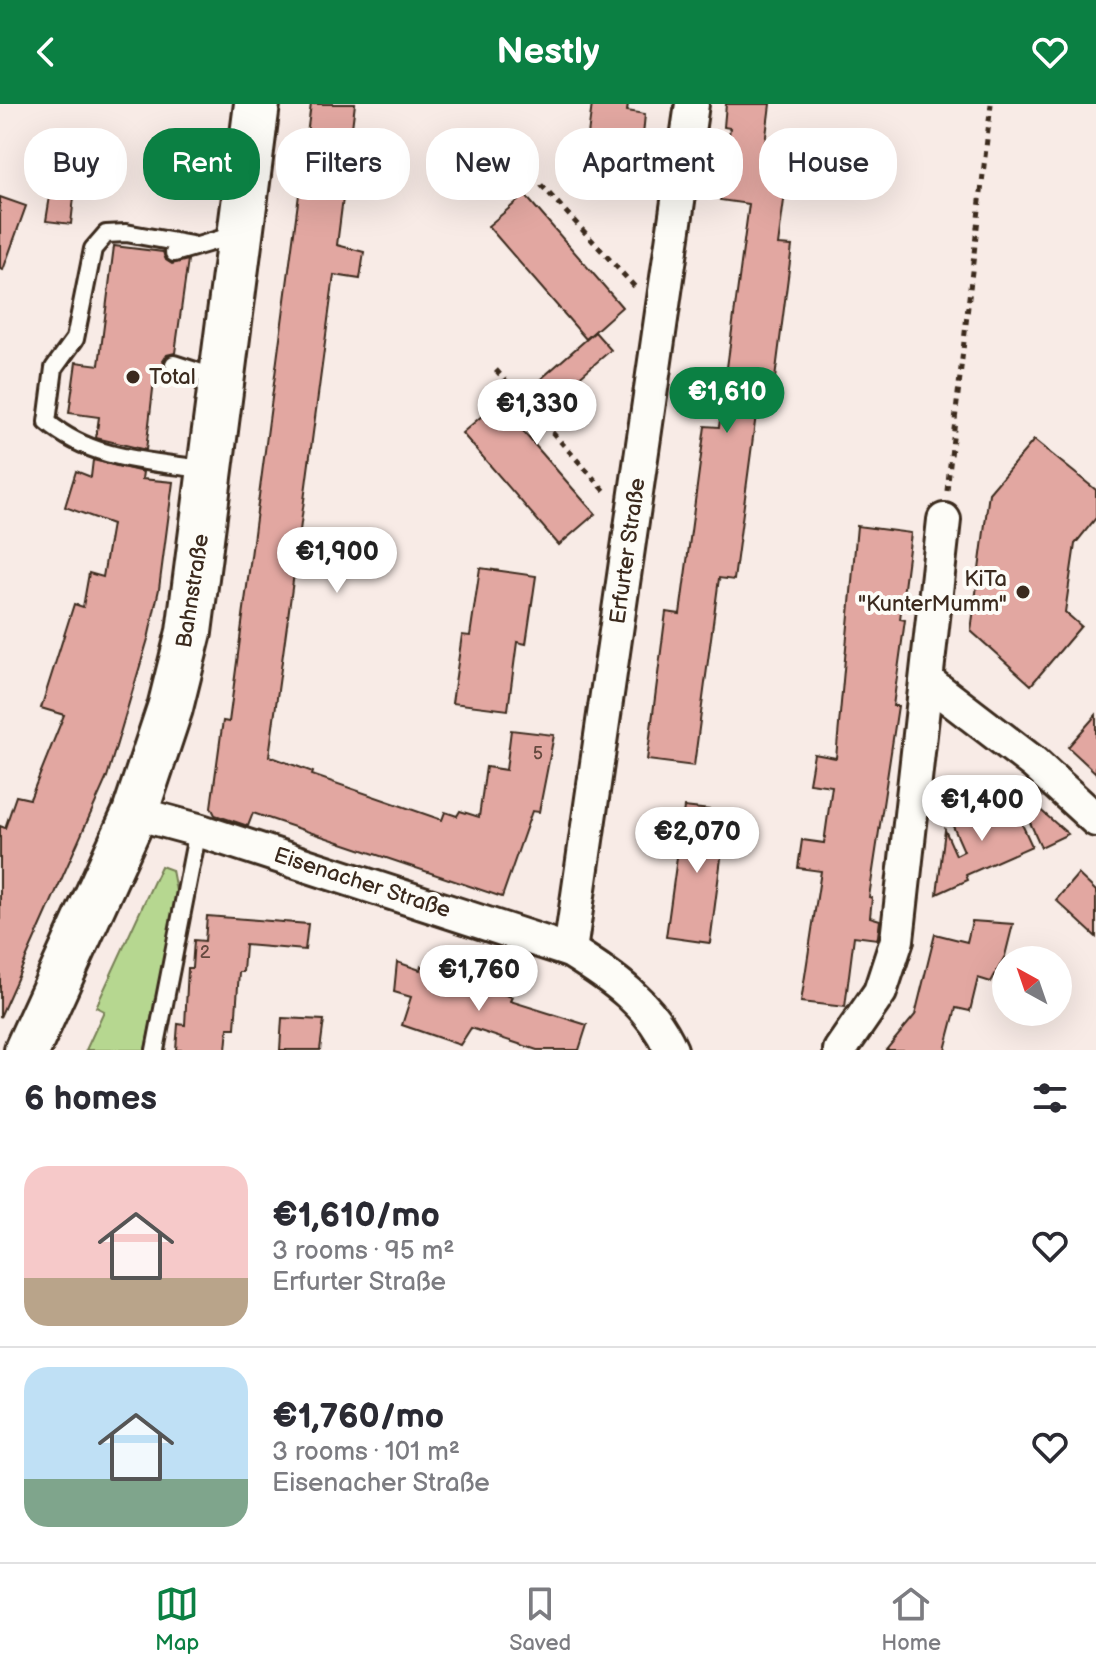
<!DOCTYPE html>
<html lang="en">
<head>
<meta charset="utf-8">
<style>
  :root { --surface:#fff; --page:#f7f7f7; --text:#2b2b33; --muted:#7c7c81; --line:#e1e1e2; --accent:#0b8043 }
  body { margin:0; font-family:"Balsamiq Sans",sans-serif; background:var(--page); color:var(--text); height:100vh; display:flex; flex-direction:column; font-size:30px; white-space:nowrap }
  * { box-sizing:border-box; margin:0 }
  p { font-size:26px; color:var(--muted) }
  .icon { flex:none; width:44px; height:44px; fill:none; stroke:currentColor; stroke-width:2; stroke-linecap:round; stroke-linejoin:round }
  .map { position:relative; height:946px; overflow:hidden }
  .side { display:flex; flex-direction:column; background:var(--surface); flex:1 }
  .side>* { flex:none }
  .guide { position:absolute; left:24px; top:24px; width:1048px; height:72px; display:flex; gap:16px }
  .needle { width:52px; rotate:320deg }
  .tools { position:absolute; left:992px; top:842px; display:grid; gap:16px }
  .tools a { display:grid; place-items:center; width:80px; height:80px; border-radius:50%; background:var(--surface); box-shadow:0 8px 32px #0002; font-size:40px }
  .price { position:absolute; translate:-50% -68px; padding:0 18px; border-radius:28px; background:#fff; color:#222; font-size:26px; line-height:52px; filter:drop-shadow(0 2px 4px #0008) }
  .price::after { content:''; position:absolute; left:50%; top:48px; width:24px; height:18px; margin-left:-12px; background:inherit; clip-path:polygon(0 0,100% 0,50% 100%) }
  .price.active { background:var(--accent); color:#fff }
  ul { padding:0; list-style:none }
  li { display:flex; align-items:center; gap:24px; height:200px; padding:0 24px }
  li+li { border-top:2px solid var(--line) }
  li span { display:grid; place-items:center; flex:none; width:224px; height:160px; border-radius:24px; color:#555 }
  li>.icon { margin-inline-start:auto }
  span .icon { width:96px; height:96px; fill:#fffc; stroke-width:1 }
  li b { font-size:34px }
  h2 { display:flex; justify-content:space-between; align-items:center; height:96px; padding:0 24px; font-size:34px }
  .pill { padding:0 28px; border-radius:32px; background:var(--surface); box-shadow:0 8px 32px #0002; font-size:28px; line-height:72px }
  .pill.active { background:var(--accent); color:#fff }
  header { display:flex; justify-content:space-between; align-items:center; height:104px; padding:0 24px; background:var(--accent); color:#fff; font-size:36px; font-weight:700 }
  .tab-bar { display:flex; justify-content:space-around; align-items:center; height:112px; border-top:2px solid var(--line); background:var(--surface); font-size:22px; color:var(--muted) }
  .tab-bar a { display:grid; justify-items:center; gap:4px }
  .tab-bar .active { color:var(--accent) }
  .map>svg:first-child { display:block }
  .green { fill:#b6d790; stroke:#788057; stroke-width:2 }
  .building { fill:#e2a7a1; stroke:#3b2a1e; stroke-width:2 }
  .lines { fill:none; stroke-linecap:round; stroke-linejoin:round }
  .lane-casing { stroke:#3b2a1e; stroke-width:22 }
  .street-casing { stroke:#3b2a1e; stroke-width:38 }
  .secondary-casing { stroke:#3b2a1e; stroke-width:50 }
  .path { stroke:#3b2a1e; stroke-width:5; stroke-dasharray:6 6; stroke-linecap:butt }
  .lane { stroke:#fdfcf7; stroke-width:16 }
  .street { stroke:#fdfcf7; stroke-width:32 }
  .secondary { stroke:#fdfcf7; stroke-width:44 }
  .poi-dot { fill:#3b2a1e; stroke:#fdfcf7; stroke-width:3 }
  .labels { text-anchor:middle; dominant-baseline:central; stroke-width:8; stroke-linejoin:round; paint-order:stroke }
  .number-label { font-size:18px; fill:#65493f }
  .poi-label { font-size:22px; fill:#3b2a1e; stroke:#fdfcf7; text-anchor:start }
  .street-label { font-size:22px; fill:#3b2a1e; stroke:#fdfcf7 }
</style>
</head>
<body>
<header><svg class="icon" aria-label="back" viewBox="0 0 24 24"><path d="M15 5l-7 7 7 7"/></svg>Nestly<svg class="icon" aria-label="heart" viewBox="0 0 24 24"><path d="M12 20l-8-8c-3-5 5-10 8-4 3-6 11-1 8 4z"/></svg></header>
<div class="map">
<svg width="1096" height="946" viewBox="0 0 1096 946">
  <rect width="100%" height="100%" fill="#f8ebe6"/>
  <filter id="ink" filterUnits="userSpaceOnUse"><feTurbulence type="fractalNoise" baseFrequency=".0125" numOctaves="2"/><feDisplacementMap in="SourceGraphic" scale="16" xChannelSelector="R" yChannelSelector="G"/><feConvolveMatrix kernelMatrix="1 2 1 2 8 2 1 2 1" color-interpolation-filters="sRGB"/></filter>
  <g filter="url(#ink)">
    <path class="green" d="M161,762L172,766L177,792L145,946H86L104,907L96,903Z"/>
    <g class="building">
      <path d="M311,0H355L337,141L364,148L360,175L334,171L299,434L325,437L322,464L295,462L269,652L313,668L312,671L442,716L445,708L457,712L460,707L479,713L486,663L506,666L511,626L554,631L539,708L532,707L502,793L253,709L248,722L215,711L211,703L221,630L223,617L229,618Z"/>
      <path d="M592,0H628L627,7L645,10L641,53L586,46Z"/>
      <path d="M726,0H770L763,56L789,59L778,141L792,142L773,290L759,288L734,476L719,474L694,662L647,656L666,508L680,510L705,322L719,323L749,100L720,96L730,24L724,23Z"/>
      <path d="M51,86L74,93L71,120L46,117Z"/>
      <path d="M525,91L622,203L586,235L488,122Z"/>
      <path d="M0,93L26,102L3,166L0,165Z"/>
      <path d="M114,142L163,148L166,156L172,160L188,156L175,249L167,251L163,257L170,270L155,268L146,346L96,334L99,313L69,309L76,258L99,261Z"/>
      <path d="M595,228L611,246L520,324L595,410L559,441L462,329L498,298L505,306Z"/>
      <path d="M1034,336L1096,386V414L1075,440L1065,508L1081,522L1031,581L971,527L989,389Z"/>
      <path d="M93,356L143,368L142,375L173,378L159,485L148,535L107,673L0,913V722L5,724L16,692L30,695L64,611L41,604L74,500L83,503L89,469L103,473L112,420L65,403L76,367L91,373Z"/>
      <path d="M857,422L911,429L900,515L905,516L893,602H898L869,793L872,794L870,813L880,816L878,832L877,835L854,832L845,903L801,898L821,767L798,764L802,736L824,739L832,682L809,679L814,650L836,654Z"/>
      <path d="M480,464L536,472L526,540L517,538L508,606L452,599L462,531L470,532Z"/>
      <path d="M1096,611V669L1068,643Z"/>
      <path d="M1014,683L1068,730L1041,743Z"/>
      <path d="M1010,694L1032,742L966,771L968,776L937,790L945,726L956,751L964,747L952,720Z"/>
      <path d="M684,703L727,708L710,839L666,833Z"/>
      <path d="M1078,770L1096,787V833L1056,796Z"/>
      <path d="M207,812L308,820L305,846L245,841L243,868H239L235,924H228L226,946H176L178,920L185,921L188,864H192L194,836L205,837Z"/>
      <path d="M972,817L1013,820L1005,852L991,878L978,874L970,907L956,904L945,946H886L915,911L935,830L967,838Z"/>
      <path d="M397,858L420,866L421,862L512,893L510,897L587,921L579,946H537L471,924L460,941L402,921L411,893L394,888Z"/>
      <path d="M282,914L324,916L320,946H280Z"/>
    </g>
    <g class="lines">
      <defs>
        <g id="lane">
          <path d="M192,141L126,129L106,130L93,145L75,235L54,264L47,318C93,357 151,357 209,366"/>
          <path d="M174,149L238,130"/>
          <path d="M174,260L220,275"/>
          <path d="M155,946L198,726"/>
        </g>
        <g id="street">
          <path d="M927,577L1034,659L1096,716"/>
          <path d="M135,709L198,726L570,847C612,873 651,900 671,946"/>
          <path d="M570,847L692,0"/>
          <path d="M840,946L880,888L897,836L944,416"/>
        </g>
        <path id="secondary" d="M27,946L135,709L170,604L189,528L257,0"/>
      </defs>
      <use href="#lane" class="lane-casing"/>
      <use href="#street" class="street-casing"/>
      <use href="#secondary" class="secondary-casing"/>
      <g class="path">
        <path d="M533,72L635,183"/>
        <path d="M496,266L605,387"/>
        <path d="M947,387L991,0"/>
      </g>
      <use href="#lane" class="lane"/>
      <use href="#street" class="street"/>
      <use href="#secondary" class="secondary"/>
    </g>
  </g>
  <g class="poi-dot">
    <circle cx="133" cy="273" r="8"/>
    <circle cx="1023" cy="488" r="8"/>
  </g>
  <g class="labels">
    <g class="number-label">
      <text x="538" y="649">5</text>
      <text x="205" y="848">2</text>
    </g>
    <g class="poi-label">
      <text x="149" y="273">Total</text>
      <text x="1007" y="475" text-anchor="end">KiTa<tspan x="1007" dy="25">"KunterMumm"</tspan></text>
    </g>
    <g class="street-label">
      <text transform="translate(628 447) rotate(-82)">Erfurter Straße</text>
      <text transform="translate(193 487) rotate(-81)">Bahnstraße</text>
      <text transform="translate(362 779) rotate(18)">Eisenacher Straße</text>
    </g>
  </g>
</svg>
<div class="tools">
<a><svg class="needle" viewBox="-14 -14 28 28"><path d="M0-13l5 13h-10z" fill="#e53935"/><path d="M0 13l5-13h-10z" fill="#7c7c81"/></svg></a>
</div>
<b class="price active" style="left:727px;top:331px">€1,610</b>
<b class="price" style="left:537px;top:343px">€1,330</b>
<b class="price" style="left:337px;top:491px">€1,900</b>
<b class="price" style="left:982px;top:739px">€1,400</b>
<b class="price" style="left:697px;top:771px">€2,070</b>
<b class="price" style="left:479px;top:909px">€1,760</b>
<div class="guide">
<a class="pill">Buy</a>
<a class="pill active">Rent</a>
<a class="pill">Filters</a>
<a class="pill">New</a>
<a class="pill">Apartment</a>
<a class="pill">House</a>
</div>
</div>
<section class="side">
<h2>6 homes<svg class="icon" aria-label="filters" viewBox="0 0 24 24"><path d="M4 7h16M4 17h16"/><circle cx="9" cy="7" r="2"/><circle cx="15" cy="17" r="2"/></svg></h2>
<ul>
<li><span style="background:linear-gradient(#f6c9c9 70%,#b9a48a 0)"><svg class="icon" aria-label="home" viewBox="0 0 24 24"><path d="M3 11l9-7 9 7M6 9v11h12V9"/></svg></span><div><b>€1,610/mo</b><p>3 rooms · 95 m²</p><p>Erfurter Straße</p></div><svg class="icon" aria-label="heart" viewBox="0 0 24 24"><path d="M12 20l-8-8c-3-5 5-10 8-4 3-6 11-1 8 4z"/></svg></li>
<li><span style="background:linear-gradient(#bfe0f5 70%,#7fa58c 0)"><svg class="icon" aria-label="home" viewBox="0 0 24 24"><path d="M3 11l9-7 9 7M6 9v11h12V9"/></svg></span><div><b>€1,760/mo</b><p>3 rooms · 101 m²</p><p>Eisenacher Straße</p></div><svg class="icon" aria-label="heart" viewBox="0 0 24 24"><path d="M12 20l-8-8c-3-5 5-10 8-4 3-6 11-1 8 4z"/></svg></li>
</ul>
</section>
<nav class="tab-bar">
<a class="active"><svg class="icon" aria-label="map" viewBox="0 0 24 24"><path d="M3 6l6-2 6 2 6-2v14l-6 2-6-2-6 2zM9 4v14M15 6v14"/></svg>Map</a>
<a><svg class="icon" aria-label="saved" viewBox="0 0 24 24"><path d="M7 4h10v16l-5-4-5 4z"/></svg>Saved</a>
<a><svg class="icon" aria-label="home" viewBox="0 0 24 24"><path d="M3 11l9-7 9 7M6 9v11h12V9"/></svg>Home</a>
</nav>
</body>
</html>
